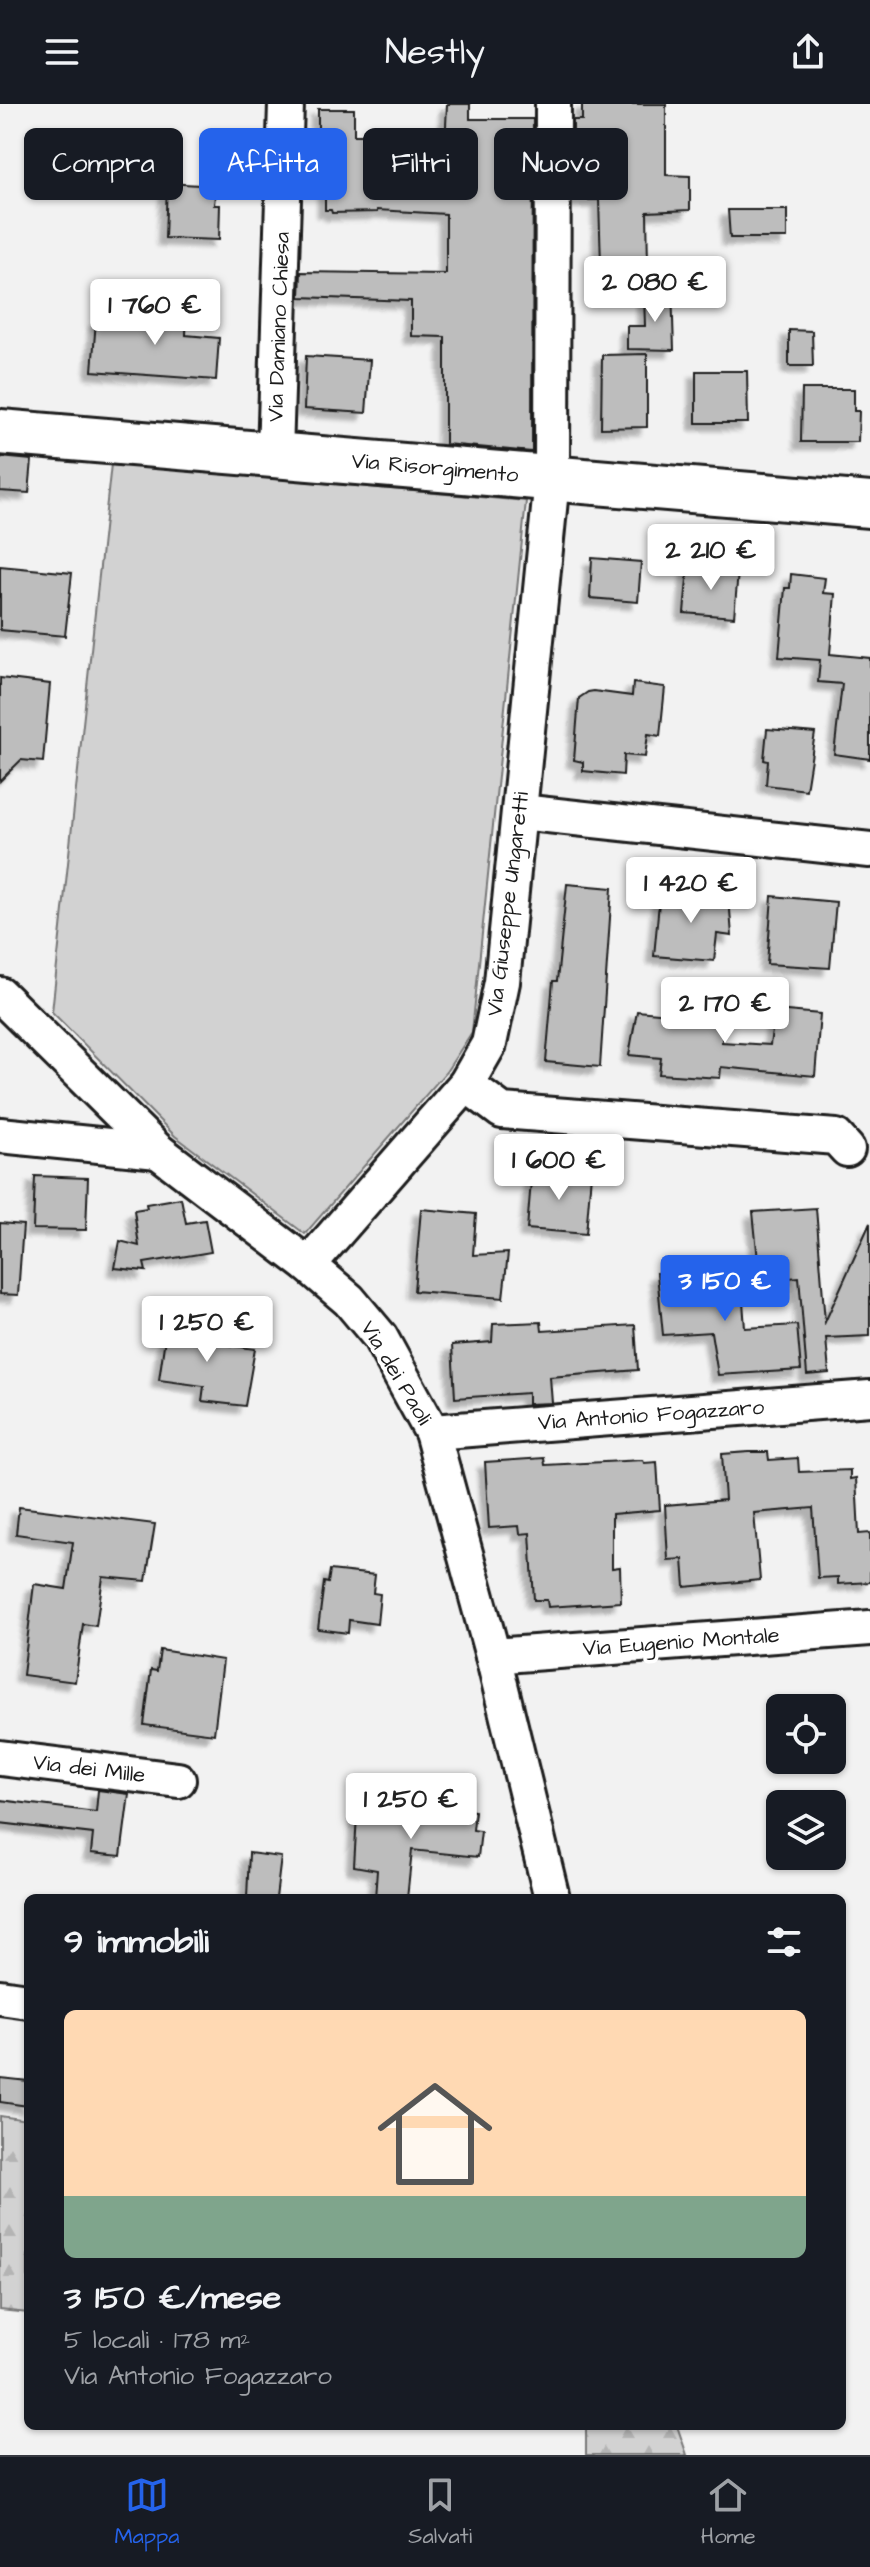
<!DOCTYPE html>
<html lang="it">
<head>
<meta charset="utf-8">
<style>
  :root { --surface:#171b24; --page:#242831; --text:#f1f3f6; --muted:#9ea1a6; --line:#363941; --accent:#2563eb }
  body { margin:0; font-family:"Architects Daughter",sans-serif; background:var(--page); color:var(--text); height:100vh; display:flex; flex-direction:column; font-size:30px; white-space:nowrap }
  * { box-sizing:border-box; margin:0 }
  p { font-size:26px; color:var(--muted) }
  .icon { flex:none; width:44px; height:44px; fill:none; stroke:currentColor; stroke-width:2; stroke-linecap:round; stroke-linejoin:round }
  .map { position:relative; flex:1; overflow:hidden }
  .panel { position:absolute; left:24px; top:1790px; width:822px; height:536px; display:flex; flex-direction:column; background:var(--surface); border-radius:12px; box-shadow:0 2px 6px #0004 }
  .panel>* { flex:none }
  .banner { position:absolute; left:24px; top:24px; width:822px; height:72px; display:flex; gap:16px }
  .fabs { position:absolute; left:766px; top:1590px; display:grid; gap:16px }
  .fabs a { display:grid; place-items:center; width:80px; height:80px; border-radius:12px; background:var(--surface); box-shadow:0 2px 6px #0004; font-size:40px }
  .price { position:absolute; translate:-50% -68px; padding:0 18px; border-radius:8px; background:#fff; color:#222; font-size:26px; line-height:52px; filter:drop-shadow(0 2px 4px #0008) }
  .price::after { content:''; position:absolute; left:50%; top:48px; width:24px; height:18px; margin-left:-12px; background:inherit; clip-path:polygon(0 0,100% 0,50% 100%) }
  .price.current { background:var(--accent); color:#fff }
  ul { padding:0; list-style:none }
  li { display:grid; align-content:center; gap:16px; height:424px; padding:0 40px }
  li+li { border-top:2px solid var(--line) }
  li span { display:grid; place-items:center; height:248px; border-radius:12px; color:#555 }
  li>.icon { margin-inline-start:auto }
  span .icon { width:144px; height:144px; fill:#fffc; stroke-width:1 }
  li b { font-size:34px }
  h2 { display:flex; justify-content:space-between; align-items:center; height:96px; padding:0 40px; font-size:34px }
  .pill { padding:0 28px; border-radius:12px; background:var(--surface); box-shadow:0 2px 6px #0004; font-size:28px; line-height:72px }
  .pill.current { background:var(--accent); color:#fff }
  header { display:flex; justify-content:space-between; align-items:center; height:104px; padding:0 40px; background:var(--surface); font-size:36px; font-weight:600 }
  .dock { display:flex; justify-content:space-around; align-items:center; height:112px; border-top:2px solid var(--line); background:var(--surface); font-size:22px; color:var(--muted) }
  .dock a { display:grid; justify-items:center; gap:4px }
  .dock .current { color:var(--accent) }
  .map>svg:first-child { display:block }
  .forest { fill:url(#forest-firs); stroke:#777; stroke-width:2 }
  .park { fill:#d2d2d2; stroke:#777; stroke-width:2 }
  .building { fill:#bdbdbd; stroke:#1c1c1c; stroke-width:2; filter:url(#shadow) }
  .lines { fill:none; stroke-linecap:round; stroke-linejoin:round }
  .street-casing { stroke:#1c1c1c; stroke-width:40 }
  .secondary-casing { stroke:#1c1c1c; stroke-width:50 }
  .street { stroke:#fff; stroke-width:34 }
  .secondary { stroke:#fff; stroke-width:44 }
  .labels { text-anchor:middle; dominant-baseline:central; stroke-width:7; stroke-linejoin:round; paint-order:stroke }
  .street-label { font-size:22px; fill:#1c1c1c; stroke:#fff }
</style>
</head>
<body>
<header><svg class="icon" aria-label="menu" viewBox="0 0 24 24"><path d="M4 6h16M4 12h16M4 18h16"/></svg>Nestly<svg class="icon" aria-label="share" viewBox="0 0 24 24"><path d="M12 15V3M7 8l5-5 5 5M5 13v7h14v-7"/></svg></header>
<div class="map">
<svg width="870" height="2351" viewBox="0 0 870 2351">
  <defs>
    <pattern id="forest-firs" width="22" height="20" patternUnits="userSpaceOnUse" patternTransform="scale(2)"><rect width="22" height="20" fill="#d2d2d2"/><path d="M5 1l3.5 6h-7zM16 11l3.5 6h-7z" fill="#b4b4b4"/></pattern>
    <filter id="shadow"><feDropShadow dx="-7" dy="7" stdDeviation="2" flood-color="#0004"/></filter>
  </defs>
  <rect width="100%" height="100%" fill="#f2f2f2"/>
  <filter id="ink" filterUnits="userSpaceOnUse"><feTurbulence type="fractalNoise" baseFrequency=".0125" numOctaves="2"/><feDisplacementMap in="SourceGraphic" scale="16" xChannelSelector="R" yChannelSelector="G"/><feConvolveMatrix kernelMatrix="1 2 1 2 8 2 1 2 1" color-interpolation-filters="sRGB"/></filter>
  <g filter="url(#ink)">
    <g class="forest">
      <path d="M0,2012L28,2016V2209L0,2206Z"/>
      <path d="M586,2322H677L687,2351H586Z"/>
    </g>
    <path class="park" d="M111,360L526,397L472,928L446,968L305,1130L175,1032L52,908Z"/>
    <g class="building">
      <path d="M447,0H470V15H533L532,348L445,340V233L411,232V197L300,193L301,168L446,170V110L377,106V108L332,109L331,106H325V84H321V49H318V5H354V31H376L374,65L421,64L422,43L445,44Z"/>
      <path d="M582,0H666V71L690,72V106L647,108L648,162L601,160L599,96H573V16H582Z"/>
      <path d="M74,27L114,28V54L74,53Z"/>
      <path d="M47,40H72V70L46,69Z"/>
      <path d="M167,79L216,82L214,101H220L219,136L165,134Z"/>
      <path d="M728,106H787V134H730Z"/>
      <path d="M672,183L674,246L627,245V222H645L644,190Z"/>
      <path d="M137,204L187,208L186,231L219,234L216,276L92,267L96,216L136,219Z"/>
      <path d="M789,226L812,227L813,262H789Z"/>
      <path d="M647,250V323L601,324L602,251Z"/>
      <path d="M306,252L370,256L366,309L304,305Z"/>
      <path d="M696,267H747L748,319H696Z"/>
      <path d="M802,285H854V307H859L858,338H801Z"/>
      <path d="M0,353L32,356L29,389L0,387Z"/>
      <path d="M592,454L641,458L638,498L590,494Z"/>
      <path d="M0,462L72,469L65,532L0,526Z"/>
      <path d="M688,463L738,468L734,513L684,509Z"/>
      <path d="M791,470L825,474L823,489L835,490L830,550L870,554V655L834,650L842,580L818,578L820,556L779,553L785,484H790Z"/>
      <path d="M0,574L50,580L43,658L21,656L0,677Z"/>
      <path d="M633,579L665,583L660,632L648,630L645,653L624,651L623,671L583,667V658L574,656L579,594L588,588L594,587L632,592Z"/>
      <path d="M767,625L815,629L806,686L766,681L768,657L764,656Z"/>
      <path d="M567,780L612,784L600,963L546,958L553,877H557Z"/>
      <path d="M660,788L729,793L732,832L717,830L714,857L654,852Z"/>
      <path d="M772,792L836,798L830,864L767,860Z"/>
      <path d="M775,906L820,910L815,972L721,963L720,974L659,970L661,954L629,951L637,907L725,915L722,938L770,941Z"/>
      <path d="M532,1065L591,1070L586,1130L527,1125Z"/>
      <path d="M35,1072L88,1074L86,1126L33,1125Z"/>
      <path d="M181,1094L186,1119L205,1116L211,1148L144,1159L146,1167L115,1164L120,1137L139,1142L134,1106L147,1104L146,1100Z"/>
      <path d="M816,1104L825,1218L870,1119V1232L826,1234L829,1269L807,1271L799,1173L789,1174L788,1164L759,1166L753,1108Z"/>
      <path d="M421,1105L476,1110L473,1151L508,1149L503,1194L414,1187Z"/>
      <path d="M0,1119L23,1121L18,1191L0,1190Z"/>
      <path d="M710,1165L711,1174L741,1171L745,1224L797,1221L801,1266L718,1271L711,1228L663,1231L657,1169Z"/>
      <path d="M541,1218L542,1227L635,1221L638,1266L550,1273L552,1299L528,1300V1289L455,1294L452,1241L492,1238L493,1220Z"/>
      <path d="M167,1220L222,1229L220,1240L255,1245L245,1302L202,1297L204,1282L159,1276Z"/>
      <path d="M749,1348H768L769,1356L798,1354L799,1368L850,1366V1375L856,1374L859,1430L870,1429V1478L838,1480V1473L818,1474L813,1404L754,1409L760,1476L685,1483L683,1455L668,1456L665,1401L725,1396L722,1350Z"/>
      <path d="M544,1354L545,1361L643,1356L644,1359L657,1358L660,1406L612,1410V1464L620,1463L621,1498L548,1503L547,1496H534L530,1429L520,1430L519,1422L489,1424L485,1358Z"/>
      <path d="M19,1403L155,1420L146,1477L103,1473L96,1522L83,1520L75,1578L23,1571L34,1480L66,1485L73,1438L16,1430Z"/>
      <path d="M330,1466L375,1471L373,1489L380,1490L377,1520L349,1516L348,1529L318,1525L324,1478L328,1479Z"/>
      <path d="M160,1546L223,1556L214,1630L144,1621L151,1566L157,1567Z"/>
      <path d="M98,1686L129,1690L121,1752L91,1749L93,1730L0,1719V1696L96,1708Z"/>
      <path d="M382,1698L424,1703L425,1700L475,1707L473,1726L481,1727L478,1753L412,1746L407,1794H375L377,1766L354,1762L357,1711L381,1712Z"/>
      <path d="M249,1749L281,1753L276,1794H247Z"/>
      <path d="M0,1974L28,1977V2002L0,1998Z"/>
    </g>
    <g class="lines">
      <defs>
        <g id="street">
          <path d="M275,350L286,0"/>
          <path d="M520,708L870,746"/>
          <path d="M0,891L158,1047L308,1161L349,1196L380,1233L432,1328L493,1552L552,1794"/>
          <path d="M466,980L502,1007L836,1033L847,1045"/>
          <path d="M0,1031L158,1047"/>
          <path d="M308,1161L466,980L489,940L502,878L552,375L553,0"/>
          <path d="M432,1328L870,1294"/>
          <path d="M493,1552L870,1524"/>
          <path d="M0,1654L178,1676"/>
          <path d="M0,1893L28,1897"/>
        </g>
        <path id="secondary" d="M0,328L870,401"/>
      </defs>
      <use href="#street" class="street-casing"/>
      <use href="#secondary" class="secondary-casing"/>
      <use href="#street" class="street"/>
      <use href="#secondary" class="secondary"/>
    </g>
  </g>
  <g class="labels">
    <g class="street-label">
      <text transform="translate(279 223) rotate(-88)">Via Damiano Chiesa</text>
      <text transform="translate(435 364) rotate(5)">Via Risorgimento</text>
      <text transform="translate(508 800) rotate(-83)">Via Giuseppe Ungaretti</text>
      <text transform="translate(396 1269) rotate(59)">Via dei Paoli</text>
      <text transform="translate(651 1311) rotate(-4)">Via Antonio Fogazzaro</text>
      <text transform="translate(681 1538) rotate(-4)">Via Eugenio Montale</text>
      <text transform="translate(89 1665) rotate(7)">Via dei Mille</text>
    </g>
  </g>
</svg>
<div class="fabs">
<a><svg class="icon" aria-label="locate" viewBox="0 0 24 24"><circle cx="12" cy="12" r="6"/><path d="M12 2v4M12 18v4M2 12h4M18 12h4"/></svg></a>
<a><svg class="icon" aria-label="layers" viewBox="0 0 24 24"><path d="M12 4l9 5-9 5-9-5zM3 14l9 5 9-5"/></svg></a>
</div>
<b class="price" style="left:655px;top:220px">2 080 €</b>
<b class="price" style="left:155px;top:243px">1 760 €</b>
<b class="price" style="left:711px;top:488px">2 210 €</b>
<b class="price" style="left:691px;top:821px">1 420 €</b>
<b class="price" style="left:725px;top:941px">2 170 €</b>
<b class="price" style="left:559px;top:1098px">1 600 €</b>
<b class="price current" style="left:725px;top:1219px">3 150 €</b>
<b class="price" style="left:207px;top:1260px">1 250 €</b>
<b class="price" style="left:411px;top:1737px">1 250 €</b>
<div class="banner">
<a class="pill">Compra</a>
<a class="pill current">Affitta</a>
<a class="pill">Filtri</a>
<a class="pill">Nuovo</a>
</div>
<section class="panel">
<h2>9 immobili<svg class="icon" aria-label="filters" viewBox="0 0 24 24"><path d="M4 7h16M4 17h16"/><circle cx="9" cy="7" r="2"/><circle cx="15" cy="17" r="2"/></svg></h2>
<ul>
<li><span style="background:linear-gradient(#ffd9b3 75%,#7fa58c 0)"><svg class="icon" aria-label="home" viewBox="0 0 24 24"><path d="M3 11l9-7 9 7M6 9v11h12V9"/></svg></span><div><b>3 150 €/mese</b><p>5 locali · 178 m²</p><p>Via Antonio Fogazzaro</p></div></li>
</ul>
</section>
</div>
<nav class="dock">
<a class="current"><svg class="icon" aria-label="map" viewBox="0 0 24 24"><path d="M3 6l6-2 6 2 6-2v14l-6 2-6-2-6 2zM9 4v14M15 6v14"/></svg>Mappa</a>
<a><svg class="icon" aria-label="saved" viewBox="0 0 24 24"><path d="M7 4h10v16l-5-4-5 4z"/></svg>Salvati</a>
<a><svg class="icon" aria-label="home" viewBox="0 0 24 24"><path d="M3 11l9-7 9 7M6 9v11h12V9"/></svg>Home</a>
</nav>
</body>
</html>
